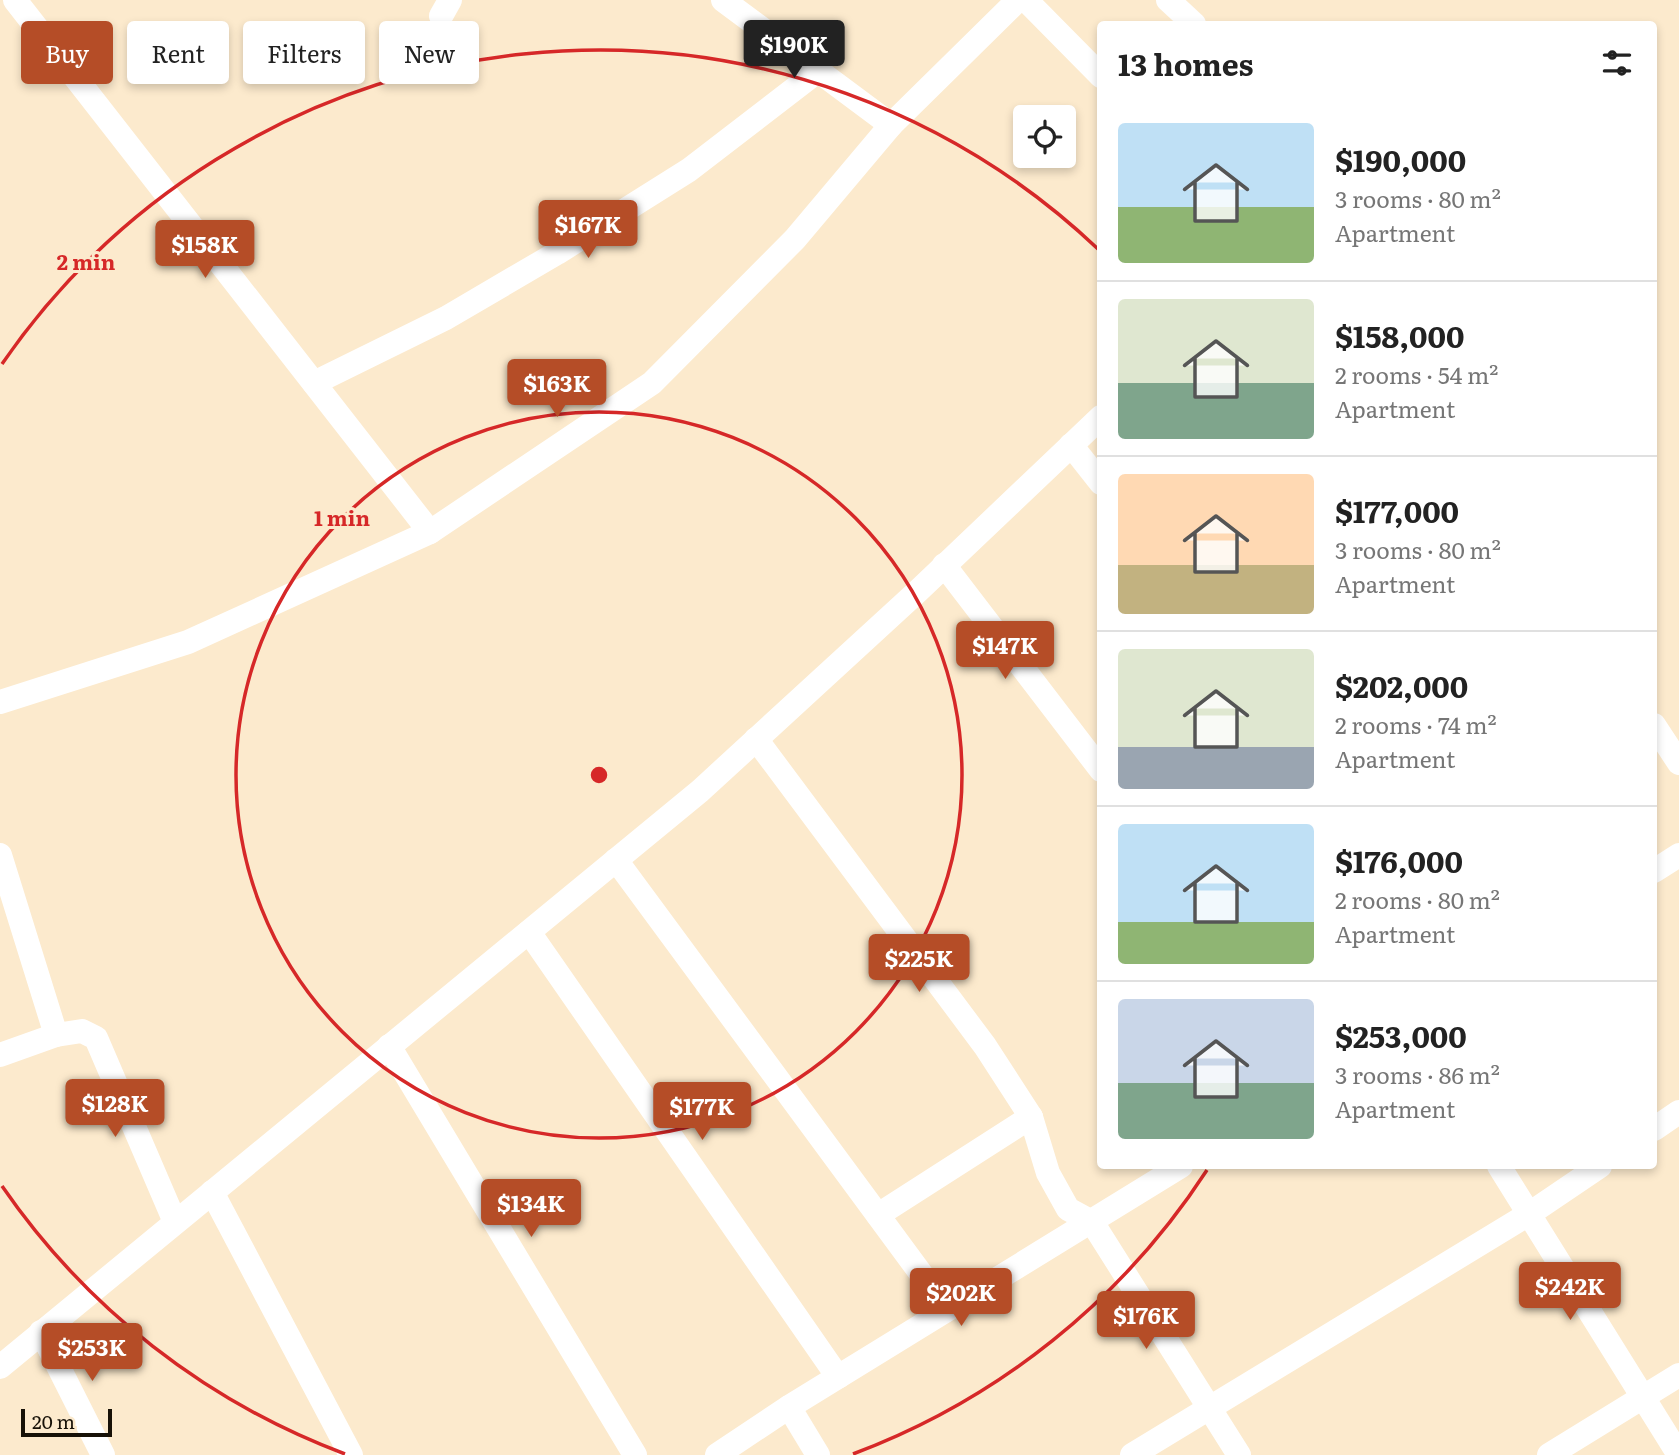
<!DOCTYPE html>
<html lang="en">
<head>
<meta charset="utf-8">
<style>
  :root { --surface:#fff; --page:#f6f6f6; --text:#222; --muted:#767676; --line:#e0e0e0; --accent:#b54d27 }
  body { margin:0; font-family:Literata,serif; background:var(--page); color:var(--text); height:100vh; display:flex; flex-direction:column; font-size:26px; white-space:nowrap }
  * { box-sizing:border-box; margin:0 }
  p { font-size:23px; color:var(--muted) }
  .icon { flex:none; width:38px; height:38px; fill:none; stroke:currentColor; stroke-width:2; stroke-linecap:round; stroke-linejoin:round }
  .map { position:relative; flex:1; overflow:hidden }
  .side { position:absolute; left:1097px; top:21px; width:560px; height:1148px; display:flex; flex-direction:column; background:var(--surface); border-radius:7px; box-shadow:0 4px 10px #0003 }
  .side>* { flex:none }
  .top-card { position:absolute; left:21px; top:21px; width:665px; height:63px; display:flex; gap:14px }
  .controls { position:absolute; left:1013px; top:105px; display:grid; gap:14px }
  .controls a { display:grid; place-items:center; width:63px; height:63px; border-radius:7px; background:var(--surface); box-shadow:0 4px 10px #0003; font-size:35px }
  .scale { position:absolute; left:21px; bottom:18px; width:91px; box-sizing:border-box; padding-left:7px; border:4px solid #171107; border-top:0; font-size:19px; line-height:24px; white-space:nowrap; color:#171107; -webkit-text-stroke:5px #fceacd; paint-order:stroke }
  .price { position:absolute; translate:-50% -60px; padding:0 16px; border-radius:7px; background:var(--accent); color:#fff; font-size:23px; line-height:46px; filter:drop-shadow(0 2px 4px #0008) }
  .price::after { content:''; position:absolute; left:50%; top:42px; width:21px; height:16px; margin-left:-10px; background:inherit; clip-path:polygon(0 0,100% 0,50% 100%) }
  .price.selected { background:#222; color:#fff }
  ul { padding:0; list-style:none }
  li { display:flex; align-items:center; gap:21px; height:175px; padding:0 21px }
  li+li { border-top:2px solid var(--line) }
  li span { display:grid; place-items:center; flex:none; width:196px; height:140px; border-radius:7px; color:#555 }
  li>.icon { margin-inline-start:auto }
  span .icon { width:84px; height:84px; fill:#fffc; stroke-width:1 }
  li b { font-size:30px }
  h2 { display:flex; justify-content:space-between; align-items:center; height:84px; padding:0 21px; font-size:30px }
  .pill { padding:0 24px; border-radius:7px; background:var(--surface); box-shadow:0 4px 10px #0003; font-size:24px; line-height:63px }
  .pill.selected { background:var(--accent); color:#fff }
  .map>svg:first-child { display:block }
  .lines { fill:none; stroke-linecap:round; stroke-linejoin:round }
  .minor { stroke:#fff; stroke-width:24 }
  .ring { fill:none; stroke:#d62828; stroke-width:3.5 }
  .centre { fill:#d62828; stroke:#fceacd; stroke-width:3.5 }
  .ring-label { font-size:21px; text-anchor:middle; font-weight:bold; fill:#d62828; stroke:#fceacd; stroke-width:6; stroke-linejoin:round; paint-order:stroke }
</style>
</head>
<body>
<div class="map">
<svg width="1679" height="1455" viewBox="0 0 1679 1455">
  <rect width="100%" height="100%" fill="#fceacd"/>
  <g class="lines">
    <g class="minor">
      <path d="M15,0L430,532"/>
      <path d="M723,0L891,125"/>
      <path d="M1026,0L1101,76"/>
      <path d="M1168,0L1194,24"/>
      <path d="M441,16L450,0"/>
      <path d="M314,383L446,318L557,253L689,170L819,70"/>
      <path d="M1071,445L1101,483"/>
      <path d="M944,565L1101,770"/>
      <path d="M0,702L188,642L430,532L652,383L795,239L891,125L1018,0"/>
      <path d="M1654,725L1679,763"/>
      <path d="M756,739L985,1046L1031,1117L1048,1173L1068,1209L1092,1222L1239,1455"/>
      <path d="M0,855L56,1035"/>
      <path d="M616,860L947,1309"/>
      <path d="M1654,871L1679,855"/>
      <path d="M529,932L838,1377"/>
      <path d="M389,1046L635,1455"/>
      <path d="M0,1055L56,1035L82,1031L96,1038L175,1222"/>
      <path d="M1654,1129L1679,1112"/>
      <path d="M1499,1166L1679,1455"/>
      <path d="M212,1192L351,1455"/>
      <path d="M878,1215L1031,1117"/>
      <path d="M41,1332L103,1455"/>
      <path d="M0,1367L700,791L918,591L1101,417"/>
      <path d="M789,1407L818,1455"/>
      <path d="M717,1455L789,1407L1181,1166"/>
      <path d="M1132,1455L1529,1214L1600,1166"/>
      <path d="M1549,1455L1679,1375"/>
    </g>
  </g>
  <g class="ring">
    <circle cx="599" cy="775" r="363"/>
    <path d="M1207 1170A725 725 0 0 1 853 1454M345 1454A725 725 0 0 1 2 1186M2 364A725 725 0 0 1 1098 249"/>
  </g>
  <circle cx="599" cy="775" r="10" class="centre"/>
  <g class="ring-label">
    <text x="86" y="270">2 min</text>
    <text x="342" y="526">1 min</text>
  </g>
</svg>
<div class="controls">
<a><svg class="icon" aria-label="locate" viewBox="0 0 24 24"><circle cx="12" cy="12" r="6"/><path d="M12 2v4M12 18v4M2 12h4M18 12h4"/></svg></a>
</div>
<div class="scale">20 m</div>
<b class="price selected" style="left:794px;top:80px">$190K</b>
<b class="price" style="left:588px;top:260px">$167K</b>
<b class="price" style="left:205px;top:280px">$158K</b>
<b class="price" style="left:557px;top:419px">$163K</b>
<b class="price" style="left:1005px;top:681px">$147K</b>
<b class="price" style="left:919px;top:994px">$225K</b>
<b class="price" style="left:115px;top:1139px">$128K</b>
<b class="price" style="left:702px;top:1142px">$177K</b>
<b class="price" style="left:531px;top:1239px">$134K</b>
<b class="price" style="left:1570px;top:1322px">$242K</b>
<b class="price" style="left:961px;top:1328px">$202K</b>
<b class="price" style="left:1146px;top:1351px">$176K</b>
<b class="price" style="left:92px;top:1383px">$253K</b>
<div class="top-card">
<a class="pill selected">Buy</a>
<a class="pill">Rent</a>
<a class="pill">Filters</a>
<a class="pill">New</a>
</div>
<section class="side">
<h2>13 homes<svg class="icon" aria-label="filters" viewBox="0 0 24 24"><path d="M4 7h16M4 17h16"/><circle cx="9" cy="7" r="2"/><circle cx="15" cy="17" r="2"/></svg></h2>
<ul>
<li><span style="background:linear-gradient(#bfe0f5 60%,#8fb573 0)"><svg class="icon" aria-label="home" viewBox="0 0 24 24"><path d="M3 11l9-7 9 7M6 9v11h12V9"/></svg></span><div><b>$190,000</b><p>3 rooms · 80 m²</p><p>Apartment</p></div></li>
<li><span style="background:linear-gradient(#dfe7d0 60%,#7fa58c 0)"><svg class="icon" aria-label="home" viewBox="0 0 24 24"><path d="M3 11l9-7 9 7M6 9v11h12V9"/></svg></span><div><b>$158,000</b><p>2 rooms · 54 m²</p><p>Apartment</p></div></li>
<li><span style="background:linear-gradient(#ffd9b3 65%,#c2b280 0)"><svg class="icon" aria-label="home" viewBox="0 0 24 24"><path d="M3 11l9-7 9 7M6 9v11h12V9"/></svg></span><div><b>$177,000</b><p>3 rooms · 80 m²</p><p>Apartment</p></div></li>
<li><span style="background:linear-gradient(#dfe7d0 70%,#9aa5b1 0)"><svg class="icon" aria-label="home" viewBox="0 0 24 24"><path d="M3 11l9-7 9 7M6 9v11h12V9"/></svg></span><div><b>$202,000</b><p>2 rooms · 74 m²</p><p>Apartment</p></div></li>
<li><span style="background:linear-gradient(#bfe0f5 70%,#8fb573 0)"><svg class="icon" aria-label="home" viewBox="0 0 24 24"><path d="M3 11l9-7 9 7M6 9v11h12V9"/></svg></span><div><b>$176,000</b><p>2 rooms · 80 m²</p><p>Apartment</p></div></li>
<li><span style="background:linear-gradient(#c9d6e8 60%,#7fa58c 0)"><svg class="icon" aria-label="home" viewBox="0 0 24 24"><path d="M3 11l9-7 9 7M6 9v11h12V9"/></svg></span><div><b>$253,000</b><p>3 rooms · 86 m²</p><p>Apartment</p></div></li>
</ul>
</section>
</div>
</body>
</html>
